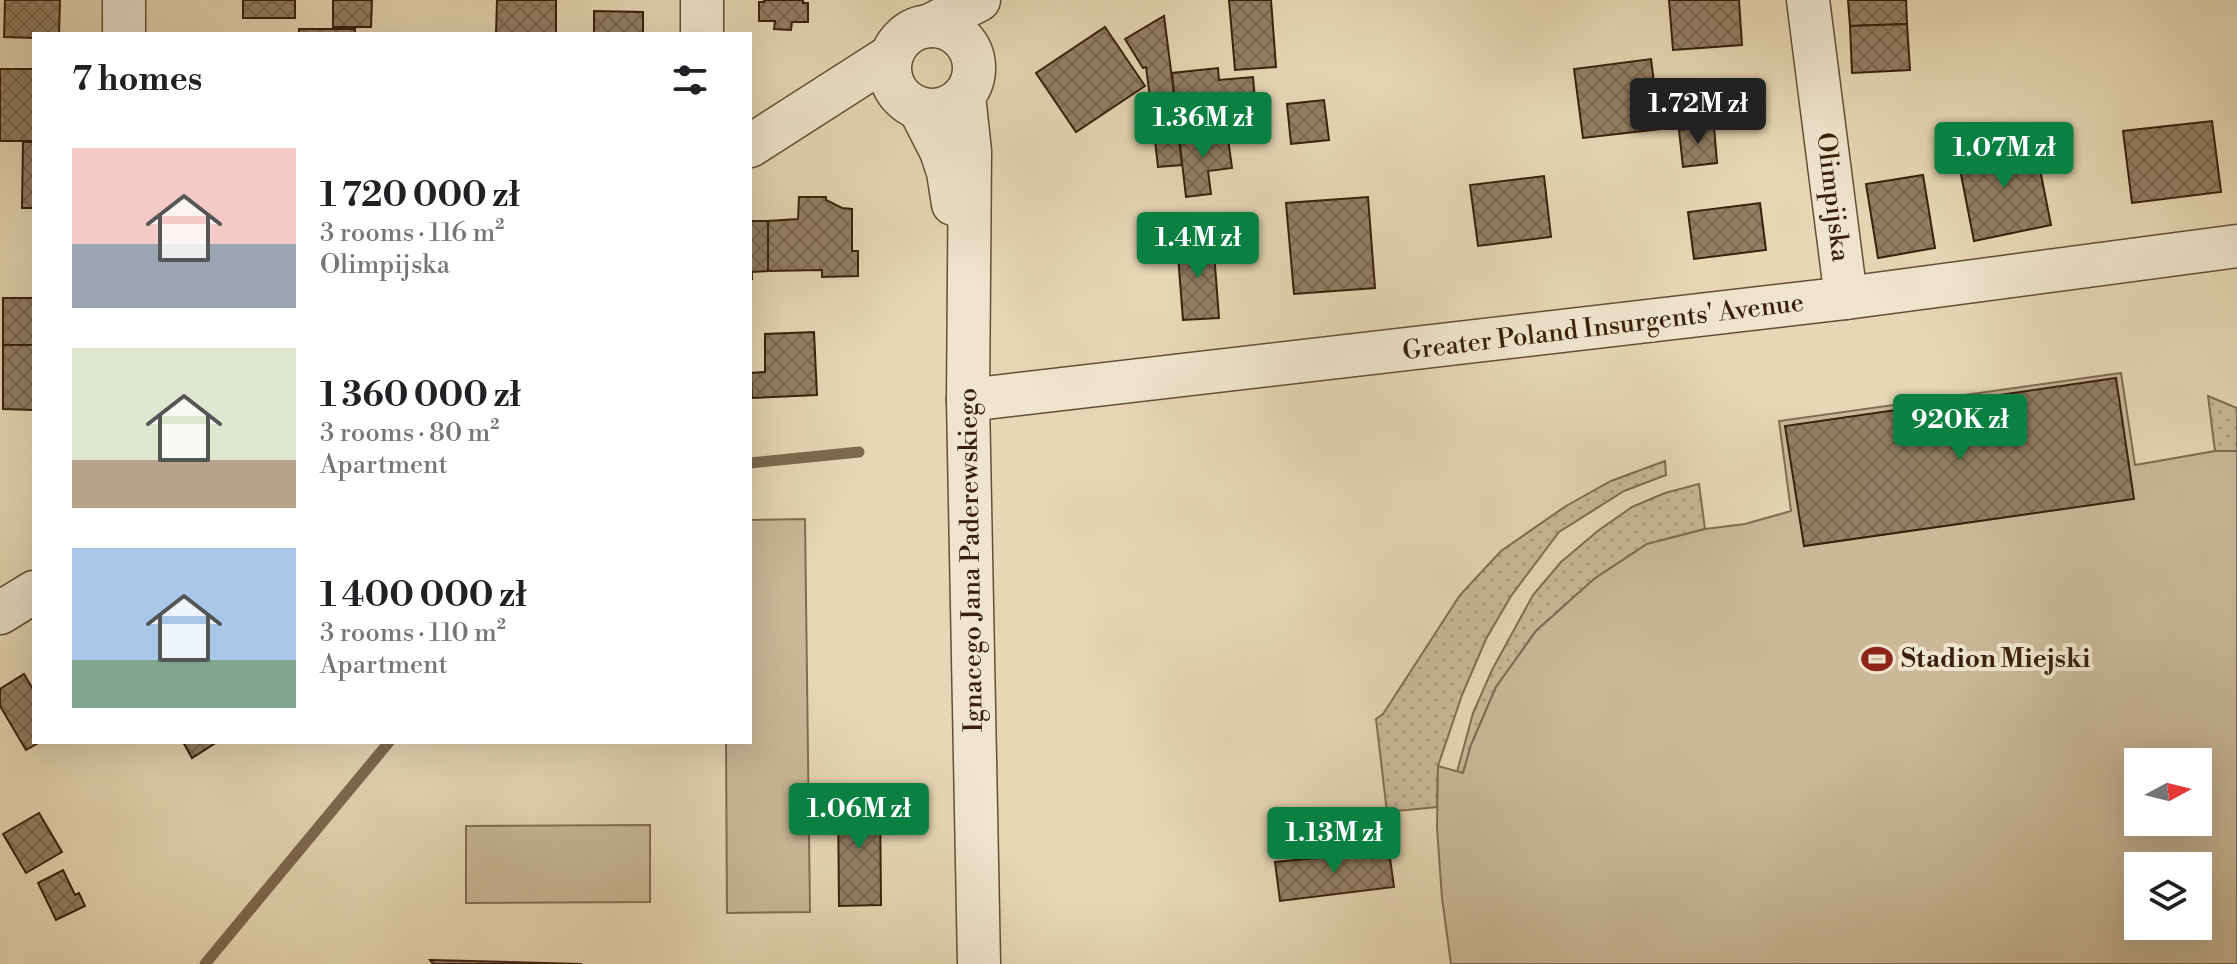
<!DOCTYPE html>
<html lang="en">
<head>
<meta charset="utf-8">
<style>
  :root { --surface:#fff; --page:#f2f2f2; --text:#202124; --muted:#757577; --accent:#0b8043 }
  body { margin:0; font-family:"Libre Bodoni",serif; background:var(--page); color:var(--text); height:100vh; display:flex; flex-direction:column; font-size:30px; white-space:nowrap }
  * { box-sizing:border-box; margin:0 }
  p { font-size:26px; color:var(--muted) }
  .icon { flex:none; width:44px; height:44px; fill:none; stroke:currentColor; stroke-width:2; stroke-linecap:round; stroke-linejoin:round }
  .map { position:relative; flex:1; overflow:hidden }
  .panel { position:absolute; left:32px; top:32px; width:720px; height:712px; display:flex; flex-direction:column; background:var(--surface); border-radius:0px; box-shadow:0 8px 32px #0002 }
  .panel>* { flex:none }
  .needle { width:52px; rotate:83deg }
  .controls { position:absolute; left:2124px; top:748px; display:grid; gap:16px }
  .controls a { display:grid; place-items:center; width:88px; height:88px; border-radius:0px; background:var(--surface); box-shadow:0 8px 32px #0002; font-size:40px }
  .price { position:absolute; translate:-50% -68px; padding:0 18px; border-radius:8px; background:var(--accent); color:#fff; font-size:26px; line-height:52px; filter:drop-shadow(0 2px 4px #0008) }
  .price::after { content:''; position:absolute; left:50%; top:48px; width:24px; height:18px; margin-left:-12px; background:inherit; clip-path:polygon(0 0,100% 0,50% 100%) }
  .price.current { background:#222; color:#fff }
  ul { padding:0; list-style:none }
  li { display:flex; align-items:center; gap:24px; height:200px; padding:0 40px }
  li span { display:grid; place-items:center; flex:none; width:224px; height:160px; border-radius:0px; color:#555 }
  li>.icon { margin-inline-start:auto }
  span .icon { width:96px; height:96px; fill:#fffc; stroke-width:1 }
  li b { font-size:34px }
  h2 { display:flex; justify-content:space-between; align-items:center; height:96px; padding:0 40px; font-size:34px }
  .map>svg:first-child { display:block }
  .green { fill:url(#green-dots); stroke:#826c51; stroke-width:2 }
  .pitch { fill:#cab897; stroke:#826c51; stroke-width:2; fill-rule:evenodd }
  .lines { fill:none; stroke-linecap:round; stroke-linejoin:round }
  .stream { stroke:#7e694e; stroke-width:11 }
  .building { fill:url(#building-cross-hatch); stroke:#3a200b; stroke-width:2 }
  .minor-casing { stroke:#654e35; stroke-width:45 }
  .minor { stroke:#efe5ce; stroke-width:42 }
  .labels { text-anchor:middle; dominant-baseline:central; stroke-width:8; stroke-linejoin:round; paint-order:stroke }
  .street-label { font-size:26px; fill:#3a200b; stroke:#efe5ce }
  .poi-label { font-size:26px; font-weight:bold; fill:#3a200b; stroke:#efe5ce; text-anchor:start }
</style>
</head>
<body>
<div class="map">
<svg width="2237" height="964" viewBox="0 0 2237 964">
  <defs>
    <pattern id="green-dots" width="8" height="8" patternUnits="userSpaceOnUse" patternTransform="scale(2)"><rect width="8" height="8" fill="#cab897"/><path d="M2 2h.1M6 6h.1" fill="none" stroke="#ae9e81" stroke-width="1.8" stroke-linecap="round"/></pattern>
    <pattern id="building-cross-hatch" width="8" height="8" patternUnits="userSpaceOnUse" patternTransform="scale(2)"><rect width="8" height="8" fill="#947f63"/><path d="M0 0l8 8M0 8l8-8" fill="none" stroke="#7a6850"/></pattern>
  </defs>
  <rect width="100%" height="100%" fill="#e7d7b4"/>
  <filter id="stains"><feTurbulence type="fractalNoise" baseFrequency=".0025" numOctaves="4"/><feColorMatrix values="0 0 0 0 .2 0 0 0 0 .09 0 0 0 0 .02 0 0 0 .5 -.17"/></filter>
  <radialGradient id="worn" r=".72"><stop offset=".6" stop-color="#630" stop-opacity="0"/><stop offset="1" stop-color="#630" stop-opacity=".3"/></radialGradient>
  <g class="green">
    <path d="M2208,396L2237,408V451H2215Z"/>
    <path d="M1665,461L1666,475L1624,491L1559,532L1511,596L1486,639L1462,695L1438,766L1437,807L1387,812L1376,719L1383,714L1460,595L1501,551L1566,506L1611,481Z"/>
    <path d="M1699,484L1705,529L1647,544L1594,579L1536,631L1496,687L1471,745L1463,773L1457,772L1473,713L1492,670L1533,595L1561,562L1599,530L1632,507L1665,493Z"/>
  </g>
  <g class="pitch">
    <path d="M2121,373L2135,465L2215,451H2237V964H1451L1442,898L1437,828L1438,766L1463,773L1471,745L1496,687L1536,631L1594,579L1647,544L1705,529L1745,524L1791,511L1779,421ZM2138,762H2198V822H2138ZM2138,866H2198V926H2138Z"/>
    <path d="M805,519L810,912L727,913L726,742H750V520Z"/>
    <path d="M650,825V902L466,903V826Z"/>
  </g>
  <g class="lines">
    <g class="stream">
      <path d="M750,463L859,452"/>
      <path d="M205,964L389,742"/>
    </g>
  </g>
  <g class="building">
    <path d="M5,0H60L59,34H34V38L4,37Z"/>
    <rect x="243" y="0" width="52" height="18"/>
    <path d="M333,0H372L371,27H333Z"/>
    <path d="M497,0H556V34H496Z"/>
    <path d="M764,0H803V3H808V22H792L791,30L774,29L775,21H759V2H764Z"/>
    <path d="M1229,0H1271L1276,67L1235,70Z"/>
    <path d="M1669,0H1739L1742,45L1673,50Z"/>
    <path d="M1848,0H1906L1907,24L1850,26Z"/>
    <path d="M594,11L643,12V34H594Z"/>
    <path d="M1164,16L1175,102L1151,105L1146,67L1143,68L1125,39Z"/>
    <path d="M1907,24L1910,70L1852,73L1850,26Z"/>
    <path d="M1105,27L1145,86L1076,132L1036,73Z"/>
    <rect x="299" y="29" width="56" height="5"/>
    <path d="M1651,59L1660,129L1583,138L1574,69Z"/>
    <path d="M1218,68L1219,80L1253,77L1256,112L1177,120L1172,73Z"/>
    <rect x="0" y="69" width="34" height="72"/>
    <path d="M1324,100L1329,140L1291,144L1287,104Z"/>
    <path d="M1175,102L1182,165L1158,167L1151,105Z"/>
    <path d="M2212,121L2221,192L2132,203L2123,131Z"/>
    <path d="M1714,126L1717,163L1683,167L1679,130Z"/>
    <path d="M1227,131L1232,168L1208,171L1211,194L1186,197L1179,136Z"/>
    <path d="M2034,139L2051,225L1974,241L1957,154Z"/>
    <path d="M23,142H34V208H22Z"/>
    <path d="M1923,175L1935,248L1878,258L1866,184Z"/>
    <path d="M1544,176L1551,237L1478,246L1470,185Z"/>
    <path d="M799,197H826V200L842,208L852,209V251H858V276L822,277V270L768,271V221L798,219Z"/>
    <path d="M1368,197L1375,288L1294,294L1286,203Z"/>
    <path d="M1760,203L1766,250L1694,259L1688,212Z"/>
    <path d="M750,221H768V271L752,272V279H750Z"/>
    <path d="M1213,239L1219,318L1183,320L1177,242Z"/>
    <rect x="3" y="298" width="31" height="47"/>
    <path d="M814,332L817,395L752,398L751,373L765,372V334Z"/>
    <path d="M3,345H34V410L3,409Z"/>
    <path d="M2116,378L2134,499L1804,546L1785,426Z"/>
    <path d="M24,674L34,691V742H40L26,750L0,706V689Z"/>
    <path d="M183,742H217L192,758Z"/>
    <path d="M838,797H880L881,905L839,906Z"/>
    <path d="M39,813L62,852L26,873L3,834Z"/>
    <path d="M1389,851L1394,887L1280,901L1275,862Z"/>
    <path d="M63,870L75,895L79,893L85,906L56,920L38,883Z"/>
    <path d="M430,960L582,964H433Z"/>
  </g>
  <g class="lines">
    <defs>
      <g id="minor">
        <path d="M1808,0L1846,298"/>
        <path d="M929,26L979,0"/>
        <circle cx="932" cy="68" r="42"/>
        <path d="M124,34V0"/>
        <path d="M702,34V0"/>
        <path d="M964,96L970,151L968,400L979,964"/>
        <path d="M919,108L941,151L948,172L953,204"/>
        <path d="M750,146L892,55"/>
        <path d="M968,400L1846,298L2237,246"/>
        <path d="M0,613L34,592"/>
      </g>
    </defs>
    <use href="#minor" class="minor-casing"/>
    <use href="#minor" class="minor"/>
  </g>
  <defs>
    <symbol id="stadium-bare" viewBox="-9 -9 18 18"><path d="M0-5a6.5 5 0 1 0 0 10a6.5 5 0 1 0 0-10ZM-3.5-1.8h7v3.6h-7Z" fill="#8f2418" stroke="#efe5ce" stroke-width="2.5" paint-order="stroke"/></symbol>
  </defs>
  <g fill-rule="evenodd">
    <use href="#stadium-bare" x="1855" y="637" width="44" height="44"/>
  </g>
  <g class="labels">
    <g class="street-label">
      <text transform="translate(1833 197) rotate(83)">Olimpijska</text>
      <text transform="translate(1603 327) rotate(-7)">Greater Poland Insurgents' Avenue</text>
      <text transform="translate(971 560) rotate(-91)">Ignacego Jana Paderewskiego</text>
    </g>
    <g class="poi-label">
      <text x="1901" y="659">Stadion Miejski</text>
    </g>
  </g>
  <rect width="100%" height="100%" filter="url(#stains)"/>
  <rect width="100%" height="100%" fill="url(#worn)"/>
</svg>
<div class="controls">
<a><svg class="needle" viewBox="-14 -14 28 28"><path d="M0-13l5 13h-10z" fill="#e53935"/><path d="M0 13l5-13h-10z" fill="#757577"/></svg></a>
<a><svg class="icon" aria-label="layers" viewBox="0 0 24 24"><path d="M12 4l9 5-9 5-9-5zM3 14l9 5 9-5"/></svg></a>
</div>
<b class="price current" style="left:1698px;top:146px">1.72M zł</b>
<b class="price" style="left:1203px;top:160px">1.36M zł</b>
<b class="price" style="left:2004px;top:190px">1.07M zł</b>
<b class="price" style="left:1198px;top:280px">1.4M zł</b>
<b class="price" style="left:1960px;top:462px">920K zł</b>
<b class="price" style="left:859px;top:851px">1.06M zł</b>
<b class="price" style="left:1334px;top:875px">1.13M zł</b>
<section class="panel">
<h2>7 homes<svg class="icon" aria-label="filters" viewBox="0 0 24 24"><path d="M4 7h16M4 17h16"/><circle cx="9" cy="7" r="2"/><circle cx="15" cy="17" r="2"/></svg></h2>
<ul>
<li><span style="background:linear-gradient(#f6c9c9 60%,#9aa5b1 0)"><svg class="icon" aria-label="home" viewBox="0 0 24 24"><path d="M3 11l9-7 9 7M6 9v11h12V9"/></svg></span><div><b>1 720 000 zł</b><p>3 rooms · 116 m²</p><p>Olimpijska</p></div></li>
<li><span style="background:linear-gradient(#dfe7d0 70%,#b9a48a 0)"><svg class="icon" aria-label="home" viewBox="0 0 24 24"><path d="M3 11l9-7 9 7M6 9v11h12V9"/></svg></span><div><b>1 360 000 zł</b><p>3 rooms · 80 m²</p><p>Apartment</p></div></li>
<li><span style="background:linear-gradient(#a9c7e8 70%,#7fa58c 0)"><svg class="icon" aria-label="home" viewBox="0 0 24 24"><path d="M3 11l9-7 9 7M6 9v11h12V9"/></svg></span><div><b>1 400 000 zł</b><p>3 rooms · 110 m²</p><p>Apartment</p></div></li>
</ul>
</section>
</div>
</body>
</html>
